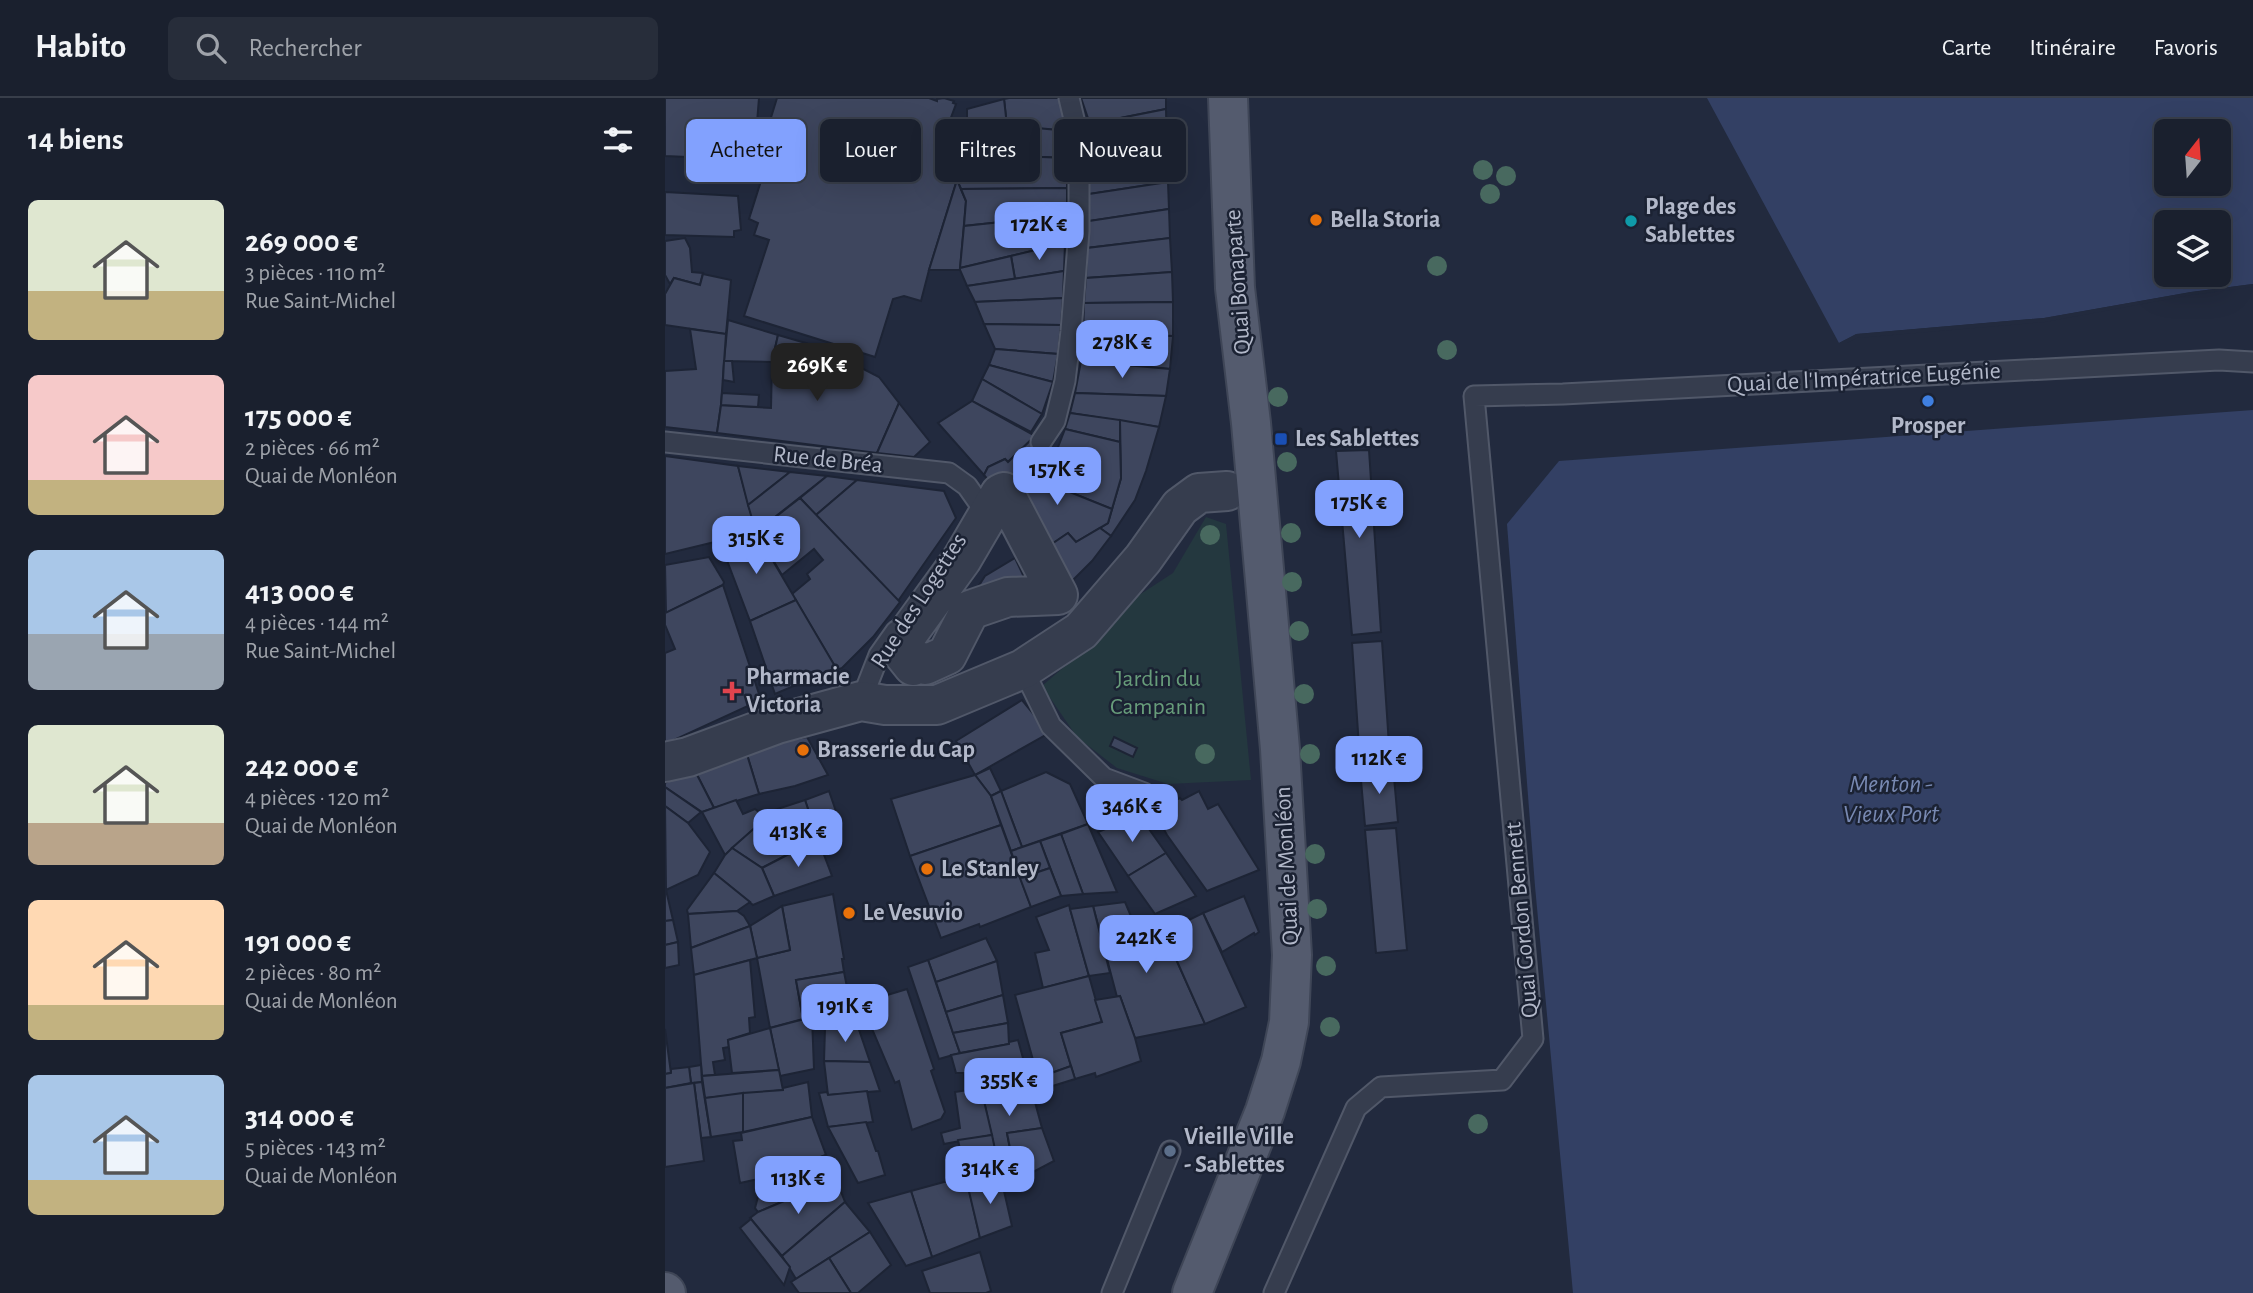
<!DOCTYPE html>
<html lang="fr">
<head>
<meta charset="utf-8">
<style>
  :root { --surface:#1a202e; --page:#272d3a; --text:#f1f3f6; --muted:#9fa3aa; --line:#383e4a; --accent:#82a1fe }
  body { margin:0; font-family:"Alegreya Sans",sans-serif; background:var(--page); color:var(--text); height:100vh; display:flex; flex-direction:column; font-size:26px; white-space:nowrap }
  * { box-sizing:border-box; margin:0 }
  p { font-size:23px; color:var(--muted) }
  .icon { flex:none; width:38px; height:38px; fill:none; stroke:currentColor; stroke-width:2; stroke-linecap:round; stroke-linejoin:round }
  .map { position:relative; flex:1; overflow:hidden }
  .side { display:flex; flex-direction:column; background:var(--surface); width:665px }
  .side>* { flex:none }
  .banner { position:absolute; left:21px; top:21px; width:665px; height:63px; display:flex; gap:14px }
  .needle { width:46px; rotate:17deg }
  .tools { position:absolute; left:1489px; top:21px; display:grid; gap:14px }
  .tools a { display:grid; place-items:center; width:77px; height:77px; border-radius:10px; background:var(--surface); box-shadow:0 7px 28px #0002,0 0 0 2px var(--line); font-size:35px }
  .price { position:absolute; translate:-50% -60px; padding:0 16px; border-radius:14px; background:var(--accent); color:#111; font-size:23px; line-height:46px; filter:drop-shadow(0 2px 4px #0008) }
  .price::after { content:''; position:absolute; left:50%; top:42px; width:21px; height:16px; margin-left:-10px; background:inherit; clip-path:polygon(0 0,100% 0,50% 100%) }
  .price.active { background:#222; color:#fff }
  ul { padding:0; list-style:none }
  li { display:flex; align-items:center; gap:21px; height:175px; padding:0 28px }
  li span { display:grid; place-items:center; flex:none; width:196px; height:140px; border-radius:10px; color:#555 }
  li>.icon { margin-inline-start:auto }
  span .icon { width:84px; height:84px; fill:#fffc; stroke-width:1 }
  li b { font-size:30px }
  h2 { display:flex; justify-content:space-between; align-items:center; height:84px; padding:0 28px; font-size:30px }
  .pill { padding:0 24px; border-radius:10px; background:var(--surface); box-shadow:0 7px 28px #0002,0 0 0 2px var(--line); font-size:24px; line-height:63px }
  .pill.active { background:var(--accent); color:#111 }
  header { display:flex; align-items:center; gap:42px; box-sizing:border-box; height:98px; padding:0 35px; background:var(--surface); border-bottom:2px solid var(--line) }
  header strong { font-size:33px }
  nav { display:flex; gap:38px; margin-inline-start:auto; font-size:24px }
  .search { width:490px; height:63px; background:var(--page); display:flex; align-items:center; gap:18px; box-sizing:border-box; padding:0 24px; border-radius:10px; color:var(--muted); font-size:26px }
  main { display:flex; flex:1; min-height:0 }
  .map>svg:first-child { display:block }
  .green { fill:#24383f }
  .water { fill:#334064; fill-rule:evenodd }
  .pier { fill:#222a3e }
  .building { fill:#3e465e; stroke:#1d2435; stroke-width:2 }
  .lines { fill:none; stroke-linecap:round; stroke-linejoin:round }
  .lane-casing { stroke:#515869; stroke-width:23 }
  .street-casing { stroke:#515869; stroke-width:42 }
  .primary-casing { stroke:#3f4657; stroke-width:42 }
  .lane { stroke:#363d4e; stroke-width:19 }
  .street { stroke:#363d4e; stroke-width:38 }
  .primary { stroke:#545b6e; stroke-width:38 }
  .tree { fill:#48695f }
  .food-dot { fill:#e8710a; stroke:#1b2233; stroke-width:2.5 }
  .culture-dot { fill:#0f9aa8; stroke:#1b2233; stroke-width:2.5 }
  .shop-dot { fill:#3f7fe0; stroke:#1b2233; stroke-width:2.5 }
  .transit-dot { fill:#1a4fb4; stroke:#1b2233; stroke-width:2.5 }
  .health-dot { fill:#e0444e; stroke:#1b2233; stroke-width:2.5 }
  .service-dot { fill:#5c6f8a; stroke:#1b2233; stroke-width:2.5 }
  .labels { text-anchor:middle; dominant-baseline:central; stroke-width:5; stroke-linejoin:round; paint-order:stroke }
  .poi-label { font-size:24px; font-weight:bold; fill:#b2b8c9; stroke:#1b2233; text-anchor:start }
  .street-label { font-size:24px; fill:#b2b8c9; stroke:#1b2233 }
  .park-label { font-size:24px; fill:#679c7a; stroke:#1b2233 }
  .water-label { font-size:26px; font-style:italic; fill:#7889b2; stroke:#1b2233 }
</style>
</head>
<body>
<header>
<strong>Habito</strong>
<div class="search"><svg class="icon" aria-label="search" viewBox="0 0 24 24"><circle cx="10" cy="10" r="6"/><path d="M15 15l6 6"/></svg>Rechercher</div>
<nav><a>Carte</a><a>Itinéraire</a><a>Favoris</a></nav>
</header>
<main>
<section class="side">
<h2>14 biens<svg class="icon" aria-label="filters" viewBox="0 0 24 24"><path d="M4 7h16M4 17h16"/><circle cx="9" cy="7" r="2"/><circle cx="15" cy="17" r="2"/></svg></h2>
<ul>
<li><span style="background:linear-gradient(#dfe7d0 65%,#c2b280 0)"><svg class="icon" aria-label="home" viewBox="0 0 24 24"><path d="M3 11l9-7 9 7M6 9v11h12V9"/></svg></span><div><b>269 000 €</b><p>3 pièces · 110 m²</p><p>Rue Saint-Michel</p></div></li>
<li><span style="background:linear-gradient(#f6c9c9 75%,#c2b280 0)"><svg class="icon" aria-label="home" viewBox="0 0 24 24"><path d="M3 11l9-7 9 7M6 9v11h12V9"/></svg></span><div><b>175 000 €</b><p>2 pièces · 66 m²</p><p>Quai de Monléon</p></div></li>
<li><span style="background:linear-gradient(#a9c7e8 60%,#9aa5b1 0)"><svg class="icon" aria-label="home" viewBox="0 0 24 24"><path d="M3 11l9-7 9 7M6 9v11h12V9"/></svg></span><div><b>413 000 €</b><p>4 pièces · 144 m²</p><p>Rue Saint-Michel</p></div></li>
<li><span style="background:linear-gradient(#dfe7d0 70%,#b9a48a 0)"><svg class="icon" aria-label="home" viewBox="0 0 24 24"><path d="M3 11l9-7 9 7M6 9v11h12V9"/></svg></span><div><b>242 000 €</b><p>4 pièces · 120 m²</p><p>Quai de Monléon</p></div></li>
<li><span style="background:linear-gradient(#ffd9b3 75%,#c2b280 0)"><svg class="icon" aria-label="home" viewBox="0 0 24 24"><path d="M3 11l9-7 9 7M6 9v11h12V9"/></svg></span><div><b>191 000 €</b><p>2 pièces · 80 m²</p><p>Quai de Monléon</p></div></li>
<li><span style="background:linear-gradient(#a9c7e8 75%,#c2b280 0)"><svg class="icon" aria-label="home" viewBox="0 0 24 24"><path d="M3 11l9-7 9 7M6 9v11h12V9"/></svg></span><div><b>314 000 €</b><p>5 pièces · 143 m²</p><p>Quai de Monléon</p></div></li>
</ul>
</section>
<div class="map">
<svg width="1588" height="1195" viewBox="0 0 1588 1195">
  <rect width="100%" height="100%" fill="#222a3e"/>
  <path class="green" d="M541,419L561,426L586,682L503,686L452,670L412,639L377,588L421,550L465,503L508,475Z"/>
  <g class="water">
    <path d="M1042,0H1588V186L1526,194L1379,220L1192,236L1174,245ZM1502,33H1554V86H1502ZM1502,124H1554V177H1502Z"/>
    <path d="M1588,312V1195H908L870,788L842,426L894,363Z"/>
  </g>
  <path class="pier" d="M1588,186V189L1526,197L1380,224L1192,240L1182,245H1174L1191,236L1379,220L1526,194Z"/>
  <g class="building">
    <path d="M0,0H94L89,62L0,58Z"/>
    <path d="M112,0H264L272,3V1L279,0L289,3L288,5L291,6L281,33L305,40L264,172L256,203L239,198L228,201L210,259L79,218L104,142L89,137L93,125L84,121L113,29L104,26Z"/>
    <path d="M344,0H396L403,33L342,28L339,1Z"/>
    <path d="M416,0H501V11L425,26Z"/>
    <path d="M339,1L342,28L304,25L302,23V11Z"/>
    <path d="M501,11L502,55L424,54L425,26Z"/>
    <path d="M309,24L403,33L402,60L300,56Z"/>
    <path d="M424,54L502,55L503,84L424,96Z"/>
    <path d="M300,56L402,60V90L296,91L292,82Z"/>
    <path d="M292,82L301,103L295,172H264Z"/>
    <path d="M503,84L504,111L424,123V96Z"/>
    <path d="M402,90V117L299,128L301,103L296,91Z"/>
    <path d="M0,94L73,98L76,132L69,133V139L0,137Z"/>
    <path d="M504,111L505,140L422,150L424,123Z"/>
    <path d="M402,117L400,145L295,170L299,128Z"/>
    <path d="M20,140L25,150L27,174L38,175L35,187L9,180L5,186L0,177V143Z"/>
    <path d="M505,140L507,174L421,180L422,150Z"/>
    <path d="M400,145L399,173L350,181L346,158Z"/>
    <path d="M346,158L350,181L302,188L295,172V170Z"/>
    <path d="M399,173L398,200L310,204L302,188Z"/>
    <path d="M507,174L508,204L419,205L421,180Z"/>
    <path d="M38,176L66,182L61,236L0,227V196L9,180L35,187Z"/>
    <path d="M398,200L396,227L319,226L310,204Z"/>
    <path d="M508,204V238L418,236L419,205Z"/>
    <path d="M63,222L113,237L107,264L59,263Z"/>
    <path d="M319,226L396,227L393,256L330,251Z"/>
    <path d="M25,231L61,236L56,307L52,335L0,329V273L31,271Z"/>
    <path d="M418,236L508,238L505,271L416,263Z"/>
    <path d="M113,237L158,250L214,279L234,305L212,355L52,335L56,307L106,310L107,264Z"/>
    <path d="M330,251L393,256L388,284L324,267Z"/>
    <path d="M59,263H67L69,284L58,282Z"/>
    <path d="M416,263L505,271L501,298L410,295Z"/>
    <path d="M324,267L388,284L377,316L317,281Z"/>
    <path d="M317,281L377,316L366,334L307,303Z"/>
    <path d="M57,295L94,297L93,309L56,307Z"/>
    <path d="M410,295L501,298L494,329L405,315Z"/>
    <path d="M307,303L370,338L343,364L340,361L323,369L319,377L273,325Z"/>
    <path d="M234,305L265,344L249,359L212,355Z"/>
    <path d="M405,315L455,322V344L400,331Z"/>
    <path d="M455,322L494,329L481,373L470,402L446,438L435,430L443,425L456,380Z"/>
    <path d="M400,331L455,344L456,380L447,411L377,383L387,354L390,357Z"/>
    <path d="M370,338L382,349L362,370L332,393L319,377L323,369L340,361L343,364Z"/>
    <path d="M382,349L387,354L377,383L447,411L443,425L411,444L403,435L375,454L349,380L362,370Z"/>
    <path d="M704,352L716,534L687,537L671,353Z"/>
    <path d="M0,358L73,368L91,434L0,456Z"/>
    <path d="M73,368L125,374L83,407Z"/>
    <path d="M125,374L162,378L91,434L83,407Z"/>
    <path d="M162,378L192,382L151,417L135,400Z"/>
    <path d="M192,382L279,393L291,420L233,503L151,417Z"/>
    <path d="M135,400L235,504L208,539L177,570L172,572L127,496L145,481L142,476L158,462L149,451L117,477L91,434Z"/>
    <path d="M435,430L446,438L427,463L393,497L375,454L403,435L411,444Z"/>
    <path d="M91,434L131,502L85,523L55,444Z"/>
    <path d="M44,459L59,484L58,487L1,515L0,467Z"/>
    <path d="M350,460L368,498L313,489L320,478Z"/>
    <path d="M58,487L96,602L0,646V555L10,551L0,527V515Z"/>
    <path d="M131,502L171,570L110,596L85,523Z"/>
    <path d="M717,543L725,662L695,664L687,545Z"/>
    <path d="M357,602L384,635L310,677L291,643Z"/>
    <path d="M142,639L163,677L130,688L94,696L80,650Z"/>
    <path d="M449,639L472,650L468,659L445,648Z"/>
    <path d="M80,650L94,696L49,710L28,669Z"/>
    <path d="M728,668L733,724L700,728L695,671Z"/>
    <path d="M28,669L49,710L37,714L0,689V685Z"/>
    <path d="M325,670L336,693L326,698L310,677Z"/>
    <path d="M381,674L405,686L423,726L357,749L336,693Z"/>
    <path d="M310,677L326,698L336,727L245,758L226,701Z"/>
    <path d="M0,689L36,714L23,725L0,708Z"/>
    <path d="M164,693L177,731L153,741L140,702Z"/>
    <path d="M336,693L357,749L346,753L326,698Z"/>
    <path d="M534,693L543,711L553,706L594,772L542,793L502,737L488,712L515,700L517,702Z"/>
    <path d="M71,702L78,716L90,711L101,720L60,757L37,714Z"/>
    <path d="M140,702L153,741L97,770L67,750L101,720L97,716Z"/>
    <path d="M0,708L23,725L45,754L33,777L1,792Z"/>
    <path d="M474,717L501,755L463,778L433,734Z"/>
    <path d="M423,726L452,794L418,796L396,736Z"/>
    <path d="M336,727L366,809L315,829L314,826L276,840L245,758Z"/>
    <path d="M731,730L742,852L711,855L700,732Z"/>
    <path d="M396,736L418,796L396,798L375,743Z"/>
    <path d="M153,741L167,778L109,798L97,770Z"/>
    <path d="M375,743L385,770L355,780L346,753Z"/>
    <path d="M67,750L97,770L109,798L88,807L49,775L60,757Z"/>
    <path d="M501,755L531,798L490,816L463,778Z"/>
    <path d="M385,770L396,798L366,809L355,780Z"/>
    <path d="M49,775L85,804L72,813L23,816L22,812Z"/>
    <path d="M1,792L8,822L0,823V793Z"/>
    <path d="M168,796L179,861H177L179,874L131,882L138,921L105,930L92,860L125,852L117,808Z"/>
    <path d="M579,798L594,834L590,837L589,835L557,854L538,815Z"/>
    <path d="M460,804L473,835L498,832L540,926L470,940L455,898L452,899L428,808Z"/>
    <path d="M404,807L424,878L378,890L370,855L384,852L371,819Z"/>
    <path d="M117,808L125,852L92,860L85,828Z"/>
    <path d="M428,808L445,875L424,878L405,811Z"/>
    <path d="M72,813L79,818L85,828L26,850L23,816Z"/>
    <path d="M538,815L581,909L540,926L499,834Z"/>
    <path d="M8,822L13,844L0,847V823Z"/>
    <path d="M85,828L92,860L29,877L26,850Z"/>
    <path d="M321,840L332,863L271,884L263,862Z"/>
    <path d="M13,844L14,867L0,870V847Z"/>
    <path d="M85,862L90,919L84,920L85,935L63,942L64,949L58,950L60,962L48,964L50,977L37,978L29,877Z"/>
    <path d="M263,862L295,955L274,961L243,869Z"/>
    <path d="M332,863L338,897L281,914L271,884Z"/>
    <path d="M179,874L187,914L138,921L131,882Z"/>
    <path d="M424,878L437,924L396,935L406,968L373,980L350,897Z"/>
    <path d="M242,891L269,971L266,973L280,1014L276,1021L247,1032L234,983L230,985L196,905Z"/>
    <path d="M338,897L343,925L288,935L281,914Z"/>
    <path d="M455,898L470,940L476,963L431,979L430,975L410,981L396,935L437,924L430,902Z"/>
    <path d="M147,919L149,971L115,978L105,930Z"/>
    <path d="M191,923L205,964L159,963L160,930Z"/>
    <path d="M343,925L344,946L295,955L288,935Z"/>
    <path d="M105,930L114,972L67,975L63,942Z"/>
    <path d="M0,931L6,975L0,976Z"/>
    <path d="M353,942L364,982L300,993L299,975H291L286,957L344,946V944Z"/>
    <path d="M159,963L205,964L215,993L163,997Z"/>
    <path d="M36,967L37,984L26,985L24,969Z"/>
    <path d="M406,968L410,981L378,991L375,979Z"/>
    <path d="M24,969L26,985L0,990V976L6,975V971Z"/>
    <path d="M114,972L118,992L40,1000L37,978Z"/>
    <path d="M364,982L377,1030L342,1035L350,1077L336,1080L316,990Z"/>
    <path d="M37,984L46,1039L36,1040L29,985Z"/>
    <path d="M143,984L147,1019L78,1034V995L118,992V990Z"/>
    <path d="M29,985L39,1063L0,1069V990Z"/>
    <path d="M316,990L327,1037L279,1046L276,1035L295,1030L290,994Z"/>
    <path d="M202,993L208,1024L163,1029L154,995L162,994L163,997Z"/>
    <path d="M78,995V1034L46,1039L40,1000Z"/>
    <path d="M147,1019L161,1057L98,1080L75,1085L68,1043L77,1042L76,1035Z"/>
    <path d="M201,1024L211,1053H213L220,1077L193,1085L163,1029Z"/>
    <path d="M377,1030L389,1063L355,1081H351L342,1035Z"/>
    <path d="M327,1037L336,1080L302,1085L293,1042Z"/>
    <path d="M161,1057L171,1081L93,1114L90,1110L98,1080Z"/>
    <path d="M301,1078L315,1140L267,1159L246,1093Z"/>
    <path d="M336,1080L347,1128L315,1140L302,1085Z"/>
    <path d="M171,1081L180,1104L117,1158L85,1120L93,1114Z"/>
    <path d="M246,1093L267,1159L241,1168L203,1105Z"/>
    <path d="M180,1104L205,1134L131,1181L117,1158Z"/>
    <path d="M86,1121L125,1169L119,1187L75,1130Z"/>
    <path d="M205,1134L226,1167L193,1195H186L164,1160Z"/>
    <path d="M315,1154L326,1193L321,1195H265L257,1173Z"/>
    <path d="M164,1160L186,1195H134L126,1184Z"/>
  </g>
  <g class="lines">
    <defs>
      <g id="lane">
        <path d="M0,344L284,375L302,388L314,405"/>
        <path d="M376,344L390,323L400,283L406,233L414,133V42L404,0"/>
        <path d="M358,571L386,628L439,680L479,695"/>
        <path d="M196,603L214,557L231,533"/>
        <path d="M447,1195L505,1053"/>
        <path d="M609,1195L691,1010L716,989L837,982L868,941L809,298L898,296L1554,262L1588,264"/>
      </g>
      <g id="street">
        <path d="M339,394L393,497L343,499L305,512L282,557L260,567L258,564L248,568L236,553L241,543L239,541L297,461L335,396Z"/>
        <path d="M0,664L23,659L112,626L196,603L220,607H272L358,571L416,533L478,461L515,409L534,395L562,393"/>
      </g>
      <g id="primary">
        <path d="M0,1194L1,1195"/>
        <path d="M527,1195L600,1013L616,963L624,924L627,857L615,651L586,325L570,190L563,0"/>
      </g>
    </defs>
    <use href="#lane" class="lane-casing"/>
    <use href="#street" class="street-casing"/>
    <use href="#primary" class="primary-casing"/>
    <use href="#lane" class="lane"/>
    <use href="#street" class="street"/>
    <use href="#primary" class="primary"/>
  </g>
  <g class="tree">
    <circle cx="818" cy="72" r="10"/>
    <circle cx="841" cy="78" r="10"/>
    <circle cx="825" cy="96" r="10"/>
    <circle cx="772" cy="168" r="10"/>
    <circle cx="782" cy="252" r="10"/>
    <circle cx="613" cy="299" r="10"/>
    <circle cx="622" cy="364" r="10"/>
    <circle cx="626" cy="435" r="10"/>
    <circle cx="545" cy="437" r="10"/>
    <circle cx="627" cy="484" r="10"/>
    <circle cx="634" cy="533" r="10"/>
    <circle cx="639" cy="596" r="10"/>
    <circle cx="540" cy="656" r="10"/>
    <circle cx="645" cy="656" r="10"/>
    <circle cx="650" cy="756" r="10"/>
    <circle cx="652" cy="811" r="10"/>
    <circle cx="661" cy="868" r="10"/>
    <circle cx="665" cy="929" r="10"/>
    <circle cx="813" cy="1026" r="10"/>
  </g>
  <g class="food-dot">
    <circle cx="651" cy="122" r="7"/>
    <circle cx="138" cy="652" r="7"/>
    <circle cx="262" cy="771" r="7"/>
    <circle cx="184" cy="815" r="7"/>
  </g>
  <circle class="culture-dot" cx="966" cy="123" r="7"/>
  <circle class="shop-dot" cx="1263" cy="303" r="7"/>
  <rect class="transit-dot" x="609" y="334" width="14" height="14" rx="3.5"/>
  <path class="health-dot" d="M63.5 582.5h7v7h7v7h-7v7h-7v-7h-7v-7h7z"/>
  <circle class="service-dot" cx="505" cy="1053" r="7"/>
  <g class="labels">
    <g class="poi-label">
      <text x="980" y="109">Plage des<tspan x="980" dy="28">Sablettes</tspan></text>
      <text x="665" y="122">Bella Storia</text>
      <text x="1263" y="328" text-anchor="middle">Prosper</text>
      <text x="630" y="341">Les Sablettes</text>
      <text x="81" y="579">Pharmacie<tspan x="81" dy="28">Victoria</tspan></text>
      <text x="152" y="652">Brasserie du Cap</text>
      <text x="276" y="771">Le Stanley</text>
      <text x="198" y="815">Le Vesuvio</text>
      <text x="519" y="1039">Vieille Ville<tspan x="519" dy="28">- Sablettes</tspan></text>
    </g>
    <g class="street-label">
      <text transform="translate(573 184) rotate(-94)">Quai Bonaparte</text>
      <text transform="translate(1199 280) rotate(-3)">Quai de l'Impératrice Eugénie</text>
      <text transform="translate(163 362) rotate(6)">Rue de Bréa</text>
      <text transform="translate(254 503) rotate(-57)">Rue des Logettes</text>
      <text transform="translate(622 768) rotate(-93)">Quai de Monléon</text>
      <text transform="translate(857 822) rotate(-95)">Quai Gordon Bennett</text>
    </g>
    <g class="park-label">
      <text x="493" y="581">Jardin du<tspan x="493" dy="28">Campanin</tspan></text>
    </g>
    <g class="water-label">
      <text x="1226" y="686">Menton -<tspan x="1226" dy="30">Vieux Port</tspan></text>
    </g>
  </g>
</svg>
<div class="tools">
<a><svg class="needle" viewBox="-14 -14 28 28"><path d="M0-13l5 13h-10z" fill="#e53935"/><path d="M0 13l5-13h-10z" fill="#9fa3aa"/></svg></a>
<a><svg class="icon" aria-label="layers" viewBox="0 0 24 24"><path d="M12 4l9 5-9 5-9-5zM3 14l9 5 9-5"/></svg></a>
</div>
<b class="price" style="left:374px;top:164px">172K €</b>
<b class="price" style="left:457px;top:282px">278K €</b>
<b class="price active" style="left:152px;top:305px">269K €</b>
<b class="price" style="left:392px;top:409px">157K €</b>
<b class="price" style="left:694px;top:442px">175K €</b>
<b class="price" style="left:91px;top:478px">315K €</b>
<b class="price" style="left:714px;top:698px">112K €</b>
<b class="price" style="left:467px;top:746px">346K €</b>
<b class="price" style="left:133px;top:771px">413K €</b>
<b class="price" style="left:481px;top:877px">242K €</b>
<b class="price" style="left:180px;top:946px">191K €</b>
<b class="price" style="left:344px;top:1020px">355K €</b>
<b class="price" style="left:325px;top:1108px">314K €</b>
<b class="price" style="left:133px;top:1118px">113K €</b>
<div class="banner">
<a class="pill active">Acheter</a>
<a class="pill">Louer</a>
<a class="pill">Filtres</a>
<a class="pill">Nouveau</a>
</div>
</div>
</main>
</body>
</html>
